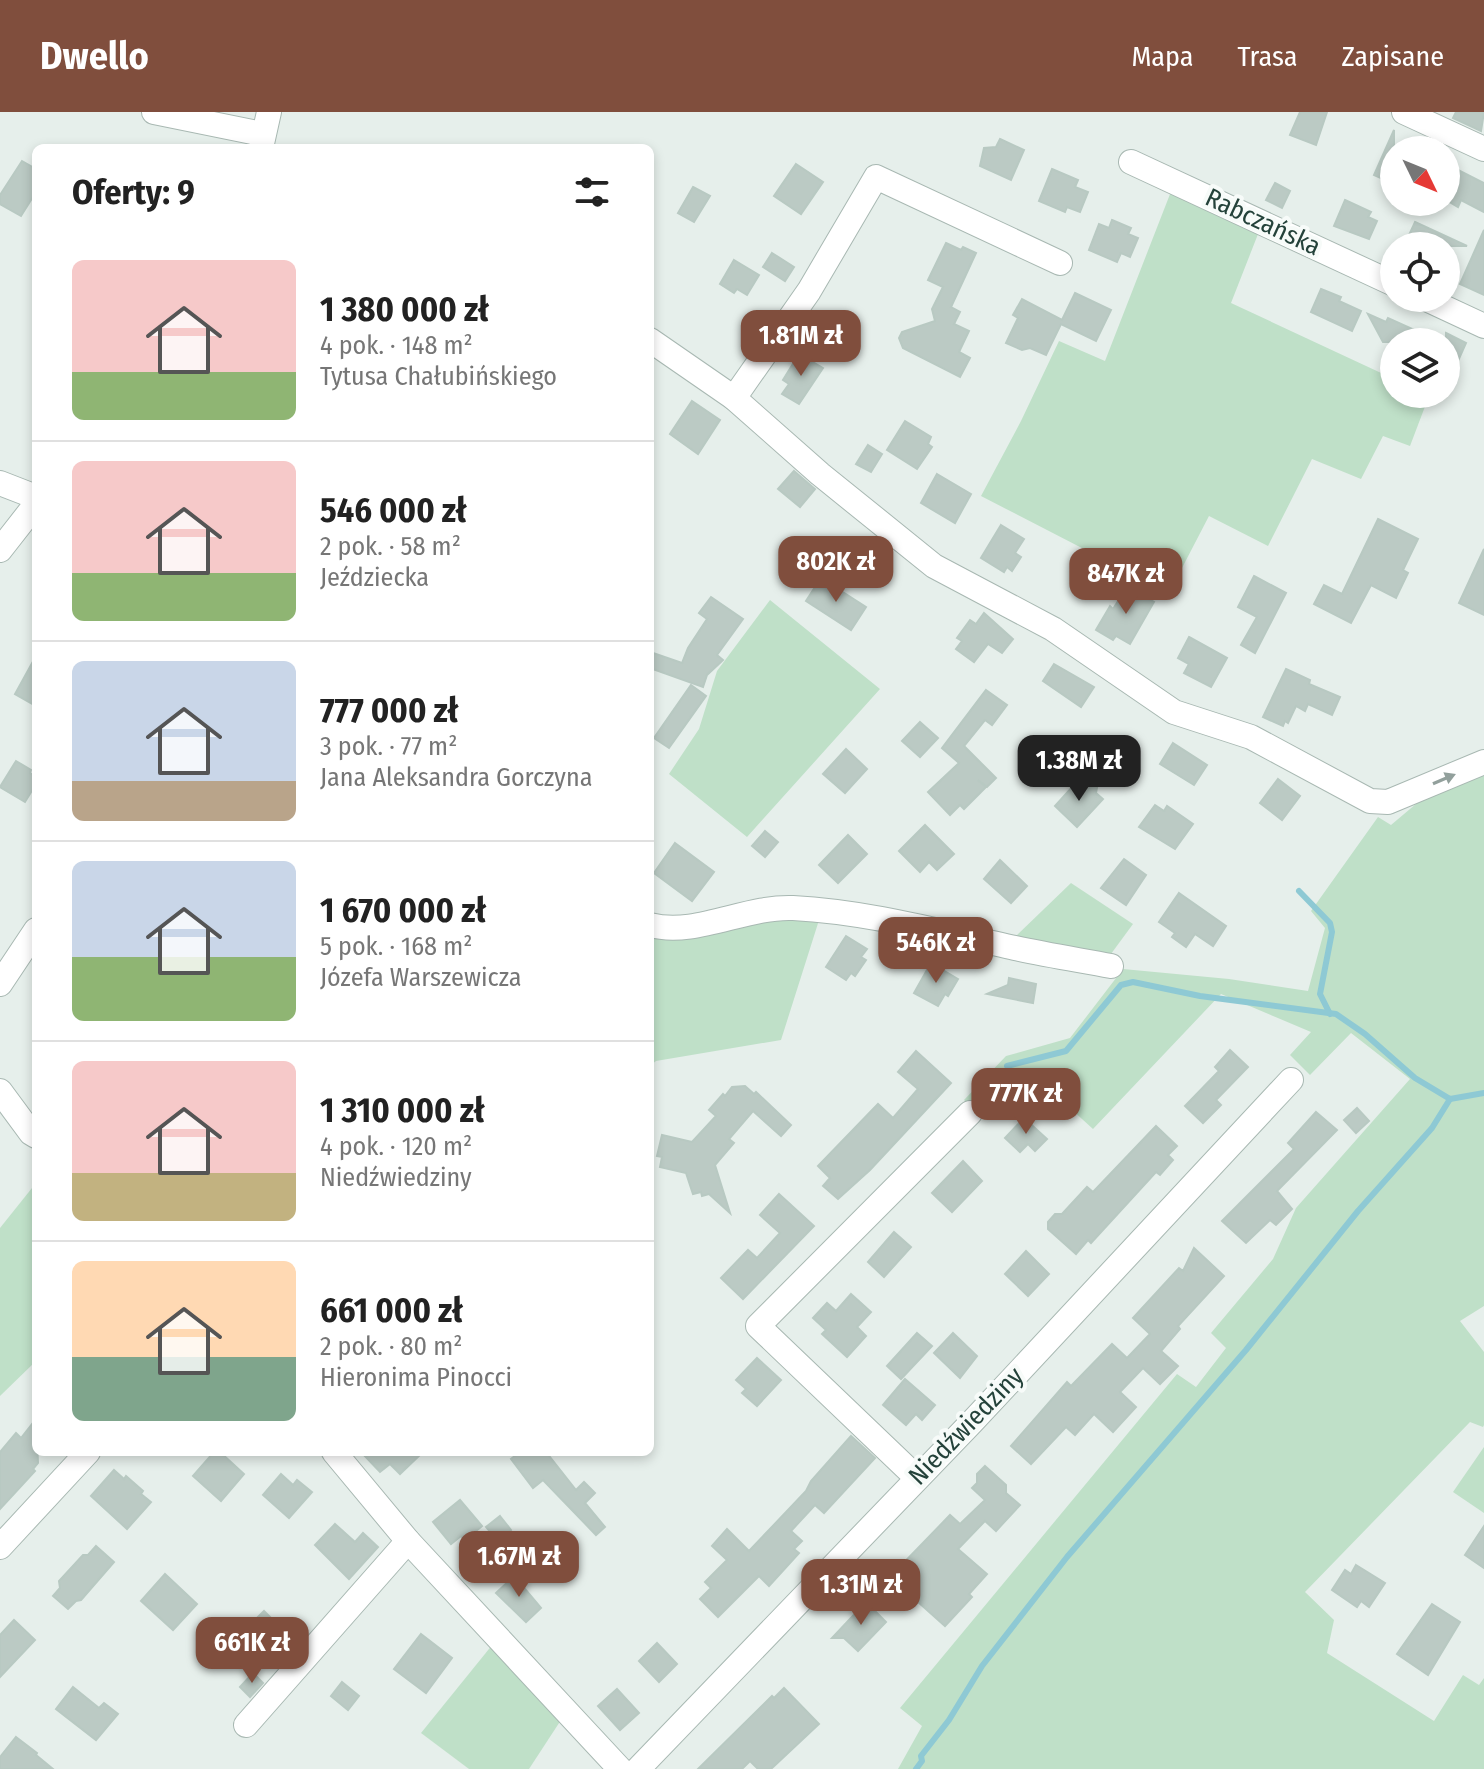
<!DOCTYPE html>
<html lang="pl">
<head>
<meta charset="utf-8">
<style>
  :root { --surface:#fff; --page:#f2f2f2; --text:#222; --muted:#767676; --line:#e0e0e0; --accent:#804e3d }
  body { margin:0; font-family:"Fira Sans Condensed",sans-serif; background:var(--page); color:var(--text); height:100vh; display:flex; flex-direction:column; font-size:30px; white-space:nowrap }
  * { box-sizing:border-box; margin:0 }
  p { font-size:26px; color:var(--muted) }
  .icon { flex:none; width:44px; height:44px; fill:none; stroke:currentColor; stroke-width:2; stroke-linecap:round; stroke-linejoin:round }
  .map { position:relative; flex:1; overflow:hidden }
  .details { position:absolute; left:32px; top:32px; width:622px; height:1312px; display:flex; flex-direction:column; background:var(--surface); border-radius:12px; box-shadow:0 4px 12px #0003 }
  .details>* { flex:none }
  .needle { width:52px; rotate:133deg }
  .buttons { position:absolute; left:1380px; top:24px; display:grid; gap:16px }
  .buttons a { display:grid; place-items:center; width:80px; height:80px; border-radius:50%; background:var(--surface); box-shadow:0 4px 12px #0003; font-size:40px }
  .price { position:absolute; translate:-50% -68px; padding:0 18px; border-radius:16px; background:var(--accent); color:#fff; font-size:26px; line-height:52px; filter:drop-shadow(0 2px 4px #0008) }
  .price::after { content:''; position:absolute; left:50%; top:48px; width:24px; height:18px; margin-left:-12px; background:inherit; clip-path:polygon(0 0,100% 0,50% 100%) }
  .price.on { background:#222; color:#fff }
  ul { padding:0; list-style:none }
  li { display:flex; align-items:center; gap:24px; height:200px; padding:0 40px }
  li+li { border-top:2px solid var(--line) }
  li span { display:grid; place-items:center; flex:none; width:224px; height:160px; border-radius:12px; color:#555 }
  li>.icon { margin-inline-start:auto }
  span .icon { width:96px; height:96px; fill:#fffc; stroke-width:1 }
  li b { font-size:34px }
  h2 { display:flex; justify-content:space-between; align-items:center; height:96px; padding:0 40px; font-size:34px }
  header { display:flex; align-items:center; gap:48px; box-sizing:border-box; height:112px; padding:0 40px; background:var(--accent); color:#fff }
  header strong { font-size:38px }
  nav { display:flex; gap:44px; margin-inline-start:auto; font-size:28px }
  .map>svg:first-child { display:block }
  .green { fill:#bfe0c8 }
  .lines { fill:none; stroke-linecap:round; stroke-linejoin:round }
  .stream { stroke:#8ec9d4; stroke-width:6 }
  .building { fill:#bbcac4; stroke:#b8c9c2; stroke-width:2 }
  .minor-casing { stroke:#a8b8b2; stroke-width:26 }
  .minor { stroke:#fff; stroke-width:24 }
  .oneway { fill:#92a09c }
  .labels { text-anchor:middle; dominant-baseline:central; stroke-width:8; stroke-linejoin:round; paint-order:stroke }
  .street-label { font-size:26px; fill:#24423a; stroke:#f7fbf9 }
</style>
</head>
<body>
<header>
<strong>Dwello</strong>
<nav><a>Mapa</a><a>Trasa</a><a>Zapisane</a></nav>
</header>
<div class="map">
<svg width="1484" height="1657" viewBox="0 0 1484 1657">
  <rect width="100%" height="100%" fill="#e6efeb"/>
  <g class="green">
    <path d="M1172,77L1260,117L1231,191L1394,267V282L1429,284L1410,334L1383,324L1361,367L1312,347L1268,434L1209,404L1169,481L981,384L1021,309L1059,229L1105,249Z"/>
    <path d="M770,488L880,577L747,725L669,662L699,617L717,559Z"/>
    <path d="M1465,663L1484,664V1194L1460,1209L1484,1240V1313L1483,1315L1470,1310L1305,1480L1334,1508L1327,1541L1434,1609L1463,1563L1479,1573L1484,1566V1657H898L922,1614L900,1596L1177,1262L1196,1275L1226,1236L1211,1221L1273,1147L1296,1096L1410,967L1351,921L1310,963L1290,943L1311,920L1221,882L1093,1017L1038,967L1005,976L980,1002L964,988L1006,944L1070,926L1123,857L1229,867L1308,879L1325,816L1311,799L1378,705L1391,713L1429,681Z"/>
    <path d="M1071,771L1133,812L1108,846L1013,827Z"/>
    <path d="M743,805H820L781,928L656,949L650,954V822Z"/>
    <path d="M36,1071V1249L0,1284V1116Z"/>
    <path d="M1484,1335V1401L1453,1380Z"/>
    <path d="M493,1532L561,1608L529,1657H469L421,1621Z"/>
  </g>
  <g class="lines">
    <g class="stream">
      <path d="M1299,779L1330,811L1332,820L1320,882L1330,902"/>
      <path d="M1007,954L1066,939L1121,873L1133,870L1200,884L1336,902L1365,922L1415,966L1450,987L1484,981"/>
      <path d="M916,1657L922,1649L921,1644L949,1608L982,1554L1067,1445L1246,1238L1358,1099L1432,1016L1450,987"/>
    </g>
  </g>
  <g class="building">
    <path d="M1300,0H1327L1316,33L1290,23Z"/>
    <path d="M1456,0H1484L1481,19L1453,6Z"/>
    <path d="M1394,18V72L1374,63Z"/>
    <path d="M1000,27L1024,38L1011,68L980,54L984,36L996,35Z"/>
    <path d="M22,49L36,57V80L21,104L0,92V83Z"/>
    <path d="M796,52L823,70L801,102L774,84Z"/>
    <path d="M1052,57L1078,68L1075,75L1088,80L1080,100L1067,95L1065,100L1039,89Z"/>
    <path d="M1456,57L1484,71V100L1461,88L1458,95L1446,88V76Z"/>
    <path d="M1275,71L1290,79L1282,96L1266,88Z"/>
    <path d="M693,75L710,84L694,110L678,101Z"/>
    <path d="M1345,88L1371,100L1368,105L1377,109L1369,127L1334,114Z"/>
    <path d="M1112,108L1131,116L1128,122L1138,126L1130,145L1121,141L1117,150L1089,138L1099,112L1109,116Z"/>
    <path d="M1415,110L1467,134H1404Z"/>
    <path d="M1484,118V183L1460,172Z"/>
    <path d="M946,131L961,138L963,135L976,141L951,195L960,200L954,212L969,219L959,240L970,246L960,265L903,236L899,226L902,220L935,209L932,197L943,175L928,168Z"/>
    <path d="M772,141L794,155L785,169L763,155Z"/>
    <path d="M734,148L759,163L747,183L737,177L734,181L720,172Z"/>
    <path d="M1321,177L1341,185L1339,189L1361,199L1352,219L1311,200Z"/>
    <path d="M1075,181L1111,198L1096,229L1061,212L1046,243L1030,236L1022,238L1006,231L1018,206L1013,203L1022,187L1062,208Z"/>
    <path d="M1368,202L1386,210L1388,206L1441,230H1383Z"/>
    <path d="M1446,221L1466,231L1458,249L1446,244Z"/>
    <path d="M799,242L823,256L799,292L782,282L789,272L783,268Z"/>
    <path d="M692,289L720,308L698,342L670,322Z"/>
    <path d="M905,309L931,325L928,332L932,335L917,357L887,338Z"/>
    <path d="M868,333L882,342L871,360L856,352Z"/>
    <path d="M794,359L815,377L800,395L778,377Z"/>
    <path d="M937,362L971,382L955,411L921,391Z"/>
    <path d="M1378,407L1418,427L1403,458L1408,461L1396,486L1371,473L1351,511L1314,492L1324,473L1342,482Z"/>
    <path d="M1001,413L1024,427L1015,441L1021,445L1012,459L1007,455L1004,460L981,446Z"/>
    <path d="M1484,437V503L1459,491Z"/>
    <path d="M1254,464L1286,481L1255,541L1241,533L1257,505L1238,495Z"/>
    <path d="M821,466L866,495L851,518L806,489Z"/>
    <path d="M1127,475L1154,490L1130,532L1116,524L1113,528L1096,518L1110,494L1113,497Z"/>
    <path d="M711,485L743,507L717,543L723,548L707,563L703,575L650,556V540L682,551L688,536L707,507L699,501Z"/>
    <path d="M984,501L1013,527L1002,541L988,532L974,550L956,537L962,529L957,526L970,508L976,512Z"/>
    <path d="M1189,525L1227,546L1211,575L1184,561L1189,552L1178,546Z"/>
    <path d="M36,544V594L15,582Z"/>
    <path d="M1054,552L1094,575L1081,595L1043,569Z"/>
    <path d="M1286,557L1310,568L1309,572L1340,585L1332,603L1308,592L1305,599L1296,594L1288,611L1285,609L1283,614L1263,605Z"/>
    <path d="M691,573L706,584L669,636L654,626Z"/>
    <path d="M986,578L1007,593L992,613L985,608L964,634L996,666L987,675L978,668L986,675L964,697L960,693L950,703L928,680L959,651L942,636Z"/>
    <path d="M920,610L938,626L920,645L902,629Z"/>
    <path d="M1173,631L1207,653L1194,673L1160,652Z"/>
    <path d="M846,637L867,657L845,681L823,662Z"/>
    <path d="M16,649L31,658L30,661L36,665V672L25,690L0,675Z"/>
    <path d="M1278,667L1300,684L1282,708L1260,691Z"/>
    <path d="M1098,670L1096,681L1103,687L1077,715L1055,694L1073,674L1077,677Z"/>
    <path d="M1155,693L1164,699L1167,694L1193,712L1175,737L1139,715Z"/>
    <path d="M925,713L954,742L937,758L929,750L920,760L899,739Z"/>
    <path d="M765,719L778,730L765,745L752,734Z"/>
    <path d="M848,723L867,742L838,771L819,753Z"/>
    <path d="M675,731L714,760L692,789L654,761Z"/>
    <path d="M1124,747L1146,763L1126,793L1101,776Z"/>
    <path d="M1000,748L1027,774L1011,791L984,767Z"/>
    <path d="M1179,781L1226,814L1213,834L1195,822L1186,835L1172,825L1175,821L1159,810Z"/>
    <path d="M846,824L867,837L861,845L866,848L855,864L851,861L846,868L826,855Z"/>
    <path d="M931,851L958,867L948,884L945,882L938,894L914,881Z"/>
    <path d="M1009,866L1036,872L1033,891L987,882L1008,873Z"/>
    <path d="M1230,938L1248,955L1216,988L1221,993L1203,1011L1185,994L1219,959L1215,955Z"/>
    <path d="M916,939L951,971L870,1058L838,1087L823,1074L830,1066L818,1054L878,992L893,1006L918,977L898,960Z"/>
    <path d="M745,974L754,982L756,980L791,1013L781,1024L753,999L729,1027L734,1031L715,1053L730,1101L709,1082L702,1084L701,1080L693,1082L686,1061L660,1055L662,1045L657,1044L662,1023L692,1030L716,1004L709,998L723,982L725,984L732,975Z"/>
    <path d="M1357,996L1369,1009L1356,1021L1344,1008Z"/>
    <path d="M1316,1000L1337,1018L1277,1079L1292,1097L1276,1113L1270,1108L1246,1131L1222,1109L1294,1037L1288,1031Z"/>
    <path d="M1024,1006L1047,1027L1035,1039L1028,1032L1020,1040L1005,1026Z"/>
    <path d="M1156,1014L1177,1034L1168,1043L1173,1048L1160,1063L1156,1060L1091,1131L1088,1128L1076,1142L1048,1117V1110L1055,1102H1062L1087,1075L1093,1080Z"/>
    <path d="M963,1049L982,1069L952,1100L932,1081Z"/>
    <path d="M779,1082L814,1114L743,1187L721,1166L748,1138L757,1146L780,1121L760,1103Z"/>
    <path d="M894,1120L911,1135L884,1165L868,1150Z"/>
    <path d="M1194,1136L1224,1164L1178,1214L1180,1217L1161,1239L1178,1254L1160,1272L1143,1256L1120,1280L1136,1295L1113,1320L1094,1302L1075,1323L1066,1315L1031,1352L1011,1334L1067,1270L1071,1274L1112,1232L1127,1246L1150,1222L1133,1206L1179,1156L1183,1159Z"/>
    <path d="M1026,1139L1049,1162L1028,1184L1005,1162Z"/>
    <path d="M851,1182L871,1200L857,1215L866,1224L847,1245L822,1222L826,1218L813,1206L827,1191L836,1199Z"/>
    <path d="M917,1221L932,1234L901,1267L887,1254Z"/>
    <path d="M953,1221L977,1244L960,1266L934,1241Z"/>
    <path d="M757,1246L781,1268L757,1294L742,1281L746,1277L736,1268Z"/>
    <path d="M905,1267L935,1293L922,1308L916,1302L906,1313L883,1293Z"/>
    <path d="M36,1307L38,1351L33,1357L35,1359L0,1397V1340L16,1321L21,1326Z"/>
    <path d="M851,1324L875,1346L824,1401L815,1393L791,1419L802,1429L794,1437L799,1441L769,1474L759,1464L718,1505L700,1487L711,1476L705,1470L727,1448L712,1434L727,1417L749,1439L806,1379L811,1369Z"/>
    <path d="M214,1340H220L244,1362L221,1389L193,1364Z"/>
    <path d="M361,1340H423L400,1362L390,1352L380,1360Z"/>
    <path d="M520,1340H546L576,1378L584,1370L595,1381L585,1391L605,1415L596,1423L543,1368L533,1376L511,1347Z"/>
    <path d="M985,1354L1006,1373V1381L1020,1393L996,1419L985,1409L958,1437L987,1462L969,1482L972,1485L945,1514L890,1465L950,1403L960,1412L985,1388L972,1376L977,1371V1362Z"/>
    <path d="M114,1358L124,1367L126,1364L143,1379L141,1382L151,1390L127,1417L91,1384Z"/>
    <path d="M281,1362L293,1373L297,1368L312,1380L289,1406L263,1383Z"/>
    <path d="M460,1388L482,1414L465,1428L461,1424L451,1432L433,1410Z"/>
    <path d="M500,1404L511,1418L498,1429L486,1415Z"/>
    <path d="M335,1412L355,1430L363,1421L378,1435L349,1467L315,1433Z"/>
    <path d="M1484,1414V1456L1465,1443Z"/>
    <path d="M96,1434L114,1450L81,1488L76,1489L68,1497L53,1484L60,1476L59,1469L83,1443H88Z"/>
    <path d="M1356,1453L1385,1471L1369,1495L1361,1489L1357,1495L1332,1478L1345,1458L1351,1462Z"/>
    <path d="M165,1462L197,1492L173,1518L141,1489Z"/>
    <path d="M514,1464L541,1496L526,1510L496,1481Z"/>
    <path d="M866,1490L886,1510L858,1539L844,1526H832Z"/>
    <path d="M1432,1492L1460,1510L1428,1563L1397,1542Z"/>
    <path d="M264,1499L290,1525L261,1554L235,1528Z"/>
    <path d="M14,1508L35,1528L0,1565V1523Z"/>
    <path d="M421,1522L452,1546L426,1581L394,1557Z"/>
    <path d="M657,1531L677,1552L659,1570L639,1549Z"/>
    <path d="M253,1561L263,1571L250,1585L240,1575Z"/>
    <path d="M342,1570L359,1584L348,1598L331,1584Z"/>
    <path d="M73,1575L99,1596L104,1591L118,1602L96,1628L56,1597Z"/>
    <path d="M784,1576L819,1612L771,1657H758L750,1649L742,1657H698L772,1584L774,1586Z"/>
    <path d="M617,1577L639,1601L620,1618L598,1594Z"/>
    <path d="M16,1625L37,1641L36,1643L53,1657H0V1645Z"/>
  </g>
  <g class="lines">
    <defs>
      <g id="minor">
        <path d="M154,0L262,22"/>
        <path d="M1404,0L1484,37"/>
        <path d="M261,36L269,0"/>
        <path d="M1131,50L1394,172"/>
        <path d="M1424,186L1484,214"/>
        <path d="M650,228L734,286L820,362L934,454L1053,517L1174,600L1251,625L1370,689L1388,690L1484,650"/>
        <path d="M734,286L809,179L876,65L1060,151"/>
        <path d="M0,371L36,385"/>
        <path d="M0,438L36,392"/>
        <path d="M650,813C696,825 745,794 793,796C869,800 941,820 1015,836C1047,843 1079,848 1111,854"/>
        <path d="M0,872L36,818"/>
        <path d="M0,979L31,1021L36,1024"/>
        <path d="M334,1340L408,1429L620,1657"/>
        <path d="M917,1366L758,1214L970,1001"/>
        <path d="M0,1435L88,1340"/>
        <path d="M246,1613L408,1429"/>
        <path d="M638,1657L972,1310L1291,968"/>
      </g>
    </defs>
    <use href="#minor" class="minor-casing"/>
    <use href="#minor" class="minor"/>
  </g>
  <defs><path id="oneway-solid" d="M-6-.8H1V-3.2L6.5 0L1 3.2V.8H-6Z" transform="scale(2)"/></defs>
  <use class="oneway" href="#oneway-solid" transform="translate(1444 667) rotate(-23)"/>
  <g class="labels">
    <g class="street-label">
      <text transform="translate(1263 110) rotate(25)">Rabczańska</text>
      <text transform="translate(966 1314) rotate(-46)">Niedźwiedziny</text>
    </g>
  </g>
</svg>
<div class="buttons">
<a><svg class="needle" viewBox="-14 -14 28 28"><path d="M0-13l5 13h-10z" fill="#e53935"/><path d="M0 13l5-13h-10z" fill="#767676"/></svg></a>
<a><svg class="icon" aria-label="locate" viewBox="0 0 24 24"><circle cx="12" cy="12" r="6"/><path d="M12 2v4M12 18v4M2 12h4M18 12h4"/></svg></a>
<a><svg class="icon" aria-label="layers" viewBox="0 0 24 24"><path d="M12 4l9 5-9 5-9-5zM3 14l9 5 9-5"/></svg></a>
</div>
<b class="price" style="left:801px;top:266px">1.81M zł</b>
<b class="price" style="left:836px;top:492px">802K zł</b>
<b class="price" style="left:1126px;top:504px">847K zł</b>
<b class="price on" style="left:1079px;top:691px">1.38M zł</b>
<b class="price" style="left:936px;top:873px">546K zł</b>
<b class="price" style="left:1026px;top:1024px">777K zł</b>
<b class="price" style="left:519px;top:1487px">1.67M zł</b>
<b class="price" style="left:861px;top:1515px">1.31M zł</b>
<b class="price" style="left:252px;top:1573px">661K zł</b>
<section class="details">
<h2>Oferty: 9<svg class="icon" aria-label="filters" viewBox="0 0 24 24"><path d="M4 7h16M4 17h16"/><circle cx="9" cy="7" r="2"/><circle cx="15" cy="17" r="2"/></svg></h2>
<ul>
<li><span style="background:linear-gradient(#f6c9c9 70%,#8fb573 0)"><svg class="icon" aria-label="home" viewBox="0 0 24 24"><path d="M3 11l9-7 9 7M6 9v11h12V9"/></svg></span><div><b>1 380 000 zł</b><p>4 pok. · 148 m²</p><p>Tytusa Chałubińskiego</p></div></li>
<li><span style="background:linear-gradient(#f6c9c9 70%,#8fb573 0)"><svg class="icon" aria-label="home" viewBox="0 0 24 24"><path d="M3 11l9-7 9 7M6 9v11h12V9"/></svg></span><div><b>546 000 zł</b><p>2 pok. · 58 m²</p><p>Jeździecka</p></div></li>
<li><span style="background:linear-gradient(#c9d6e8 75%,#b9a48a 0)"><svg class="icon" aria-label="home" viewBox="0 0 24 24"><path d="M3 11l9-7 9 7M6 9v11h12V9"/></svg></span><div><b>777 000 zł</b><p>3 pok. · 77 m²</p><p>Jana Aleksandra Gorczyna</p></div></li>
<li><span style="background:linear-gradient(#c9d6e8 60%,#8fb573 0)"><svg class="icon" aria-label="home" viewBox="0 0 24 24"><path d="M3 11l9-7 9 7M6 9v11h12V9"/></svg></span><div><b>1 670 000 zł</b><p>5 pok. · 168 m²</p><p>Józefa Warszewicza</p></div></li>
<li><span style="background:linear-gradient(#f6c9c9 70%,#c2b280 0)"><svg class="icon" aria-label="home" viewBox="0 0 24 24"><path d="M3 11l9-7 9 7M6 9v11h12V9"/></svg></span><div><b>1 310 000 zł</b><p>4 pok. · 120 m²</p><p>Niedźwiedziny</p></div></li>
<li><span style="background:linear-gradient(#ffd9b3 60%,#7fa58c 0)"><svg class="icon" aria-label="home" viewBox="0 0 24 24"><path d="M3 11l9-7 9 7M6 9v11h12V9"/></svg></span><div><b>661 000 zł</b><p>2 pok. · 80 m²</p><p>Hieronima Pinocci</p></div></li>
</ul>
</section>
</div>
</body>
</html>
